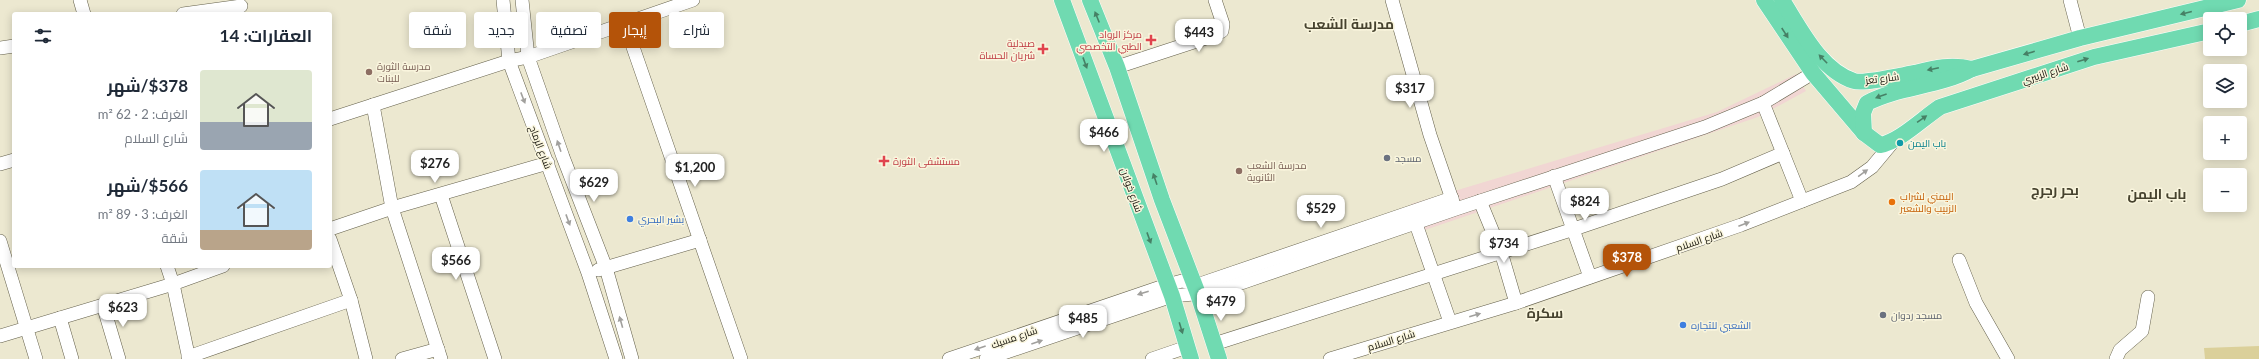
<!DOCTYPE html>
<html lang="ar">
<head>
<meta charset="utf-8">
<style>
  :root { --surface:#fff; --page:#f2f2f3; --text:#1f2937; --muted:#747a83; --accent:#b45309 }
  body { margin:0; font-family:Lato,Cairo,sans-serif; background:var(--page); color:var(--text); direction:rtl; height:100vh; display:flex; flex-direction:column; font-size:15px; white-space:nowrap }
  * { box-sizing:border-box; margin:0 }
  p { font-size:13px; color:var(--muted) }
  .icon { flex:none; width:22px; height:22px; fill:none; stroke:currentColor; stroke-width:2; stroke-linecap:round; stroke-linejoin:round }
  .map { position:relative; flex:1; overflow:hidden; direction:ltr }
  .drawer { position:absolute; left:12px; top:12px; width:320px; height:256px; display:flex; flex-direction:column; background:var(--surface); border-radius:4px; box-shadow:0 2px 10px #0003; direction:rtl }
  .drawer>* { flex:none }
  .guide { position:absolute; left:344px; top:12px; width:380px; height:36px; direction:rtl; display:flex; gap:8px }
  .controls { position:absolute; left:2203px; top:12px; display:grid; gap:8px }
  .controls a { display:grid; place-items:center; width:44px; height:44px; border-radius:4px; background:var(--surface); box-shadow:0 2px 10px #0003; font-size:20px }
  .price { position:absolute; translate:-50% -34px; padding:0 9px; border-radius:8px; background:#fff; color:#222; font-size:13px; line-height:26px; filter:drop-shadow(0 1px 2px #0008) }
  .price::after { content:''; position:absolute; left:50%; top:24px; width:12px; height:9px; margin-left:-6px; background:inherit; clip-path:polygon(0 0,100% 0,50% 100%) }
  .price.active { background:var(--accent); color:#fff }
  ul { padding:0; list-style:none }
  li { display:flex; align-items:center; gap:12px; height:100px; padding:0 20px }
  li span { display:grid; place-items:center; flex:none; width:112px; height:80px; border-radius:4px; color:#555 }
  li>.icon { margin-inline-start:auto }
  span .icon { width:48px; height:48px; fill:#fffc; stroke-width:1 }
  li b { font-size:17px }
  h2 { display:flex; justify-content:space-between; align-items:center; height:48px; padding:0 20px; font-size:17px }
  .chip { padding:0 14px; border-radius:4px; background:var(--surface); box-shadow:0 2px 10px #0003; font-size:14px; line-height:36px }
  .chip.active { background:var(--accent); color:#fff }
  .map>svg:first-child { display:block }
  .commercial { fill:#f1d6d3 }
  .green { fill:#dbd09a }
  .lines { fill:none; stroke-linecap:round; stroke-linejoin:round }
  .minor-casing { stroke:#64604b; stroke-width:14 }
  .major-casing { stroke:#fff; stroke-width:17 }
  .minor { stroke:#fff; stroke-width:13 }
  .major { stroke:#70dab1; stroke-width:16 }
  .oneway { fill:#468065 }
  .oneway2 { fill:#a1a09d }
  .health-dot { fill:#e0444e; stroke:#f9f5dd; stroke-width:1.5 }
  .education-dot { fill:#8d6e63; stroke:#f9f5dd; stroke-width:1.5 }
  .culture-dot { fill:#0f9aa8; stroke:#f9f5dd; stroke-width:1.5 }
  .worship-dot { fill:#6b7280; stroke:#f9f5dd; stroke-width:1.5 }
  .food-dot { fill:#e8710a; stroke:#f9f5dd; stroke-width:1.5 }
  .shop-dot { fill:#3f7fe0; stroke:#f9f5dd; stroke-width:1.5 }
  .labels { text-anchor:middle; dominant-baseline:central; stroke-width:3; stroke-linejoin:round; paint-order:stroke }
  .health-label { font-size:10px; fill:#be3a42; stroke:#f9f5dd; text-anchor:end }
  .education-label { font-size:10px; fill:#785e54; stroke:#f9f5dd; text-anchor:start }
  .street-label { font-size:10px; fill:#131109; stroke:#f9f5dd }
  .culture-label { font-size:10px; fill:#0d838f; stroke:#f9f5dd; text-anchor:start }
  .worship-label { font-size:10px; fill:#5b616d; stroke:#f9f5dd; text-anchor:start }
  .food-label { font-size:10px; fill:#c56008; stroke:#f9f5dd; text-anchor:start }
  .shop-label { font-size:10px; fill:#366cbe; stroke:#f9f5dd; text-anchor:start }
  .district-label { font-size:14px; font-weight:bold; fill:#46422e; stroke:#f9f5dd }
</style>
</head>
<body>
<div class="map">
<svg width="2259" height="359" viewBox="0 0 2259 359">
  <rect width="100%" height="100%" fill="#ece8d0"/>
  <path class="commercial" d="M1796,74L1806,91L1758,117L1419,232L1411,204L1717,112Z"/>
  <path class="green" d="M2259,346V359H2205L2204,348Z"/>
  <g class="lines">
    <defs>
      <g id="minor">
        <path d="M80,0L84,14"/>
        <path d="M503,0L509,61L588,273L616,359"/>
        <path d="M522,0L528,57L563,157L606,268L632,359"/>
        <path d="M1392,0L1430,135L1454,205"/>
        <path d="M2070,0L2080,38"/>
        <path d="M183,14L241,6"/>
        <path d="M625,24L741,359"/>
        <path d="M0,48L14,46"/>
        <path d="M1117,67L1215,35L1222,31L1223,24L1215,0"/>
        <path d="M1763,103L1802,201"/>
        <path d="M373,105L392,208L441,359"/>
        <path d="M330,119L509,61L528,57L693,0"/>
        <path d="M0,164L14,160"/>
        <path d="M1554,176L1590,277"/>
        <path d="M441,195L495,359"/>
        <path d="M1480,201L1501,252L1516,303"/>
        <path d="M1416,224L1450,322"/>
        <path d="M330,229L392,208L548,163"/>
        <path d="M330,239L351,300L366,359"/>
        <path d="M0,241L36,359"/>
        <path d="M1959,260L1976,303L2008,359"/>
        <path d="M167,266L173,284L189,359"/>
        <path d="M598,270L700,240"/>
        <path d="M103,305L119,359"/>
        <path d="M60,318L72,359"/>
        <path d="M0,336L173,284L223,266"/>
        <path d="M1214,344L1574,229L1722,179L1783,153"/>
        <path d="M188,357L351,300"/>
        <path d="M402,359L438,349"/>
        <path d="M949,359L1167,285L1182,281L1200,284L1452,198"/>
        <path d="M986,359L1172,296L1215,292L1456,209L1705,127L1763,103L1813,73"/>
        <path d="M1152,359L1187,347"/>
        <path d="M1330,359L1516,303L1741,225L1851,182L1872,167L1892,143"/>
        <path d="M2116,359L2120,350L2142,331L2148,297"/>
      </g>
      <g id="major">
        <path d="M1062,0L1172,296L1191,359"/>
        <path d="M1090,0L1117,67L1162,200L1198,294L1219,359"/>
        <path d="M1764,0L1813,73L1864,133L1880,145C1899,142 1922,119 1940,107L2094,57L2210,31"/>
        <path d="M1782,0C1800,28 1820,70 1854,81C1864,84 1903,75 1915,73C1935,68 1951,64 1972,69"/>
        <path d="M2240,24L2259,19"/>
        <path d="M1864,133L1863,113L1867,103C1900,86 1939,87 1972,69L2080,38L2238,0"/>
      </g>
    </defs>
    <use href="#minor" class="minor-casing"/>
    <use href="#major" class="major-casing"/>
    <use href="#minor" class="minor"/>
    <use href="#major" class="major"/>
  </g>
  <defs><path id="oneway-solid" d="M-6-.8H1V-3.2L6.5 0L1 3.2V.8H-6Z"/></defs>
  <g class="oneway">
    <use href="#oneway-solid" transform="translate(2186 13) rotate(166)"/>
    <use href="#oneway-solid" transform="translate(1097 17) rotate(-112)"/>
    <use href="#oneway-solid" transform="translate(1785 33) rotate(57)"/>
    <use href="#oneway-solid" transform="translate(2029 53) rotate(164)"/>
    <use href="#oneway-solid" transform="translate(1823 59) rotate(-134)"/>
    <use href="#oneway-solid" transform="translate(2083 60) rotate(-18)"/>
    <use href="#oneway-solid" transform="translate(1085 63) rotate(70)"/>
    <use href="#oneway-solid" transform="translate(1933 69) rotate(168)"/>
    <use href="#oneway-solid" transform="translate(1881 96) rotate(160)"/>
    <use href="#oneway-solid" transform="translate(1922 119) rotate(-35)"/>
    <use href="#oneway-solid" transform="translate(1155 179) rotate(-109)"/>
    <use href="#oneway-solid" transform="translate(1149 238) rotate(70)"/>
    <use href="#oneway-solid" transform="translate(1181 328) rotate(73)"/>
  </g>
  <g class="oneway2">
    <use href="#oneway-solid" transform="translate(523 98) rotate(69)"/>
    <use href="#oneway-solid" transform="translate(559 146) rotate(-109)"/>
    <use href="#oneway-solid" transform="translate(1863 173) rotate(-36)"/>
    <use href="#oneway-solid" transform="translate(568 220) rotate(70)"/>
    <use href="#oneway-solid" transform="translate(1744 224) rotate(-21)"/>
    <use href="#oneway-solid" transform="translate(1143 293) rotate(162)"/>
    <use href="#oneway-solid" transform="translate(1475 315) rotate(-16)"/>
    <use href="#oneway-solid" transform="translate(621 322) rotate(-106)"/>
    <use href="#oneway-solid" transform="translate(1037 342) rotate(-19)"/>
    <use href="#oneway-solid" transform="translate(980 348) rotate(161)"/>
  </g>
  <g class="health-dot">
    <path d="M1149 34h4v4h4v4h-4v4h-4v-4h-4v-4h4z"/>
    <path d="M1041 43h4v4h4v4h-4v4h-4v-4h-4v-4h4z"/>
    <path d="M882 155h4v4h4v4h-4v4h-4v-4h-4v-4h4z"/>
  </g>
  <g class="education-dot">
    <circle cx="369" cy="72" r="4"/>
    <circle cx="1239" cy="171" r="4"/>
  </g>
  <circle class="culture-dot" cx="1900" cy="143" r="4"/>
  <g class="worship-dot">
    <circle cx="1387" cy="158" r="4"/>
    <circle cx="1883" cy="315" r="4"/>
  </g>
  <circle class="food-dot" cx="1892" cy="202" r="4"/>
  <g class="shop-dot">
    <circle cx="630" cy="219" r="4"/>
    <circle cx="1683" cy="325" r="4"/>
  </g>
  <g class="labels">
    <g class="health-label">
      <text x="1142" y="34">مركز الرواد<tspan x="1142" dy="12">الطبي التخصصي</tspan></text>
      <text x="1035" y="43">صيدلية<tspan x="1035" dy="12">شريان الحساة</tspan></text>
      <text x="893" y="161" text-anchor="start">مستشفى الثورة</text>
    </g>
    <g class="education-label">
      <text x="377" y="66">مدرسة الثورة<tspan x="377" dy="12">للبنات</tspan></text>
      <text x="1247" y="165">مدرسة الشعب<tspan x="1247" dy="12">الثانوية</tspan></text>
    </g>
    <g class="street-label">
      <text transform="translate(2045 73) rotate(-18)">شارع الزبيري</text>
      <text transform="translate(1882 78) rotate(-7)">شارع تعز</text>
      <text transform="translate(541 147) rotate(69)">شارع الرماح</text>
      <text transform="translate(1132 190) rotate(70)">شارع خولان</text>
      <text transform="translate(1699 240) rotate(-19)">شارع السلام</text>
      <text transform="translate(1014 337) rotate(-19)">شارع مسيك</text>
      <text transform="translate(1391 340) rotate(-17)">شارع السلام</text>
    </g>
    <g class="culture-label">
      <text x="1908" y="143">باب اليمن</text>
    </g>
    <g class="worship-label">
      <text x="1395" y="158">مسجد</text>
      <text x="1891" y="315">مسجد ردوان</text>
    </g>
    <g class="food-label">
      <text x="1900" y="196">اليمني لشراب<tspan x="1900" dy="12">الزبيب والشعير</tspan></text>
    </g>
    <g class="shop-label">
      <text x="638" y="219">بشير البحري</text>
      <text x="1691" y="325">الشعبي للتجاره</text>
    </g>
    <g class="district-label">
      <text x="1349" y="23">مدرسة الشعب</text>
      <text x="2055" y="189">بحر رجرج</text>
      <text x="2157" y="193">باب اليمن</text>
      <text x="1545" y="312">سكرة</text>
    </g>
  </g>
</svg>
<div class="controls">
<a><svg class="icon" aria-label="locate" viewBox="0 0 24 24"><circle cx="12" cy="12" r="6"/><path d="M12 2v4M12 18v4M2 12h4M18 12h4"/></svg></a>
<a><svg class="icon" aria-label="layers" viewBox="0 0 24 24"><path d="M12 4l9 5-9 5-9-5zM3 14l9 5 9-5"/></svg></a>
<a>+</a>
<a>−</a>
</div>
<b class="price" style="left:1199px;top:53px">$443</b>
<b class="price" style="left:1410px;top:109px">$317</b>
<b class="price" style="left:1104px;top:153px">$466</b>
<b class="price" style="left:435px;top:184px">$276</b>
<b class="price" style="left:695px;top:188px">$1,200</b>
<b class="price" style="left:594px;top:203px">$629</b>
<b class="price" style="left:1585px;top:222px">$824</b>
<b class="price" style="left:1321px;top:229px">$529</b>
<b class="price" style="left:1504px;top:264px">$734</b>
<b class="price active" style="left:1627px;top:278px">$378</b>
<b class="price" style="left:456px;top:281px">$566</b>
<b class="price" style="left:1221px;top:322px">$479</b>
<b class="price" style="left:123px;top:328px">$623</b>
<b class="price" style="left:1083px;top:339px">$485</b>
<div class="guide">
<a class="chip">شراء</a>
<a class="chip active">إيجار</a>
<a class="chip">تصفية</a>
<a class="chip">جديد</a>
<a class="chip">شقة</a>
</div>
<section class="drawer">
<h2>العقارات: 14<svg class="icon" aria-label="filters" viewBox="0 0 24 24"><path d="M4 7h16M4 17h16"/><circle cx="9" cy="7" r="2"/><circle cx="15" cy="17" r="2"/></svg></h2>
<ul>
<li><span style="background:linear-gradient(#dfe7d0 65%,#9aa5b1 0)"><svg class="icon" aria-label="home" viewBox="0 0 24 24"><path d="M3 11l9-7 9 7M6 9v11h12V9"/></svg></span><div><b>$378/شهر</b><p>الغرف: 2 · 62 m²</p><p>شارع السلام</p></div></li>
<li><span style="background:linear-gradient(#bfe0f5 75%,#b9a48a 0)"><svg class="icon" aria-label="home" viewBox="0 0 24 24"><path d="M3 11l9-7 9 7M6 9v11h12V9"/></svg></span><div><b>$566/شهر</b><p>الغرف: 3 · 89 m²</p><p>شقة</p></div></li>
</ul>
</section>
</div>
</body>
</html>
